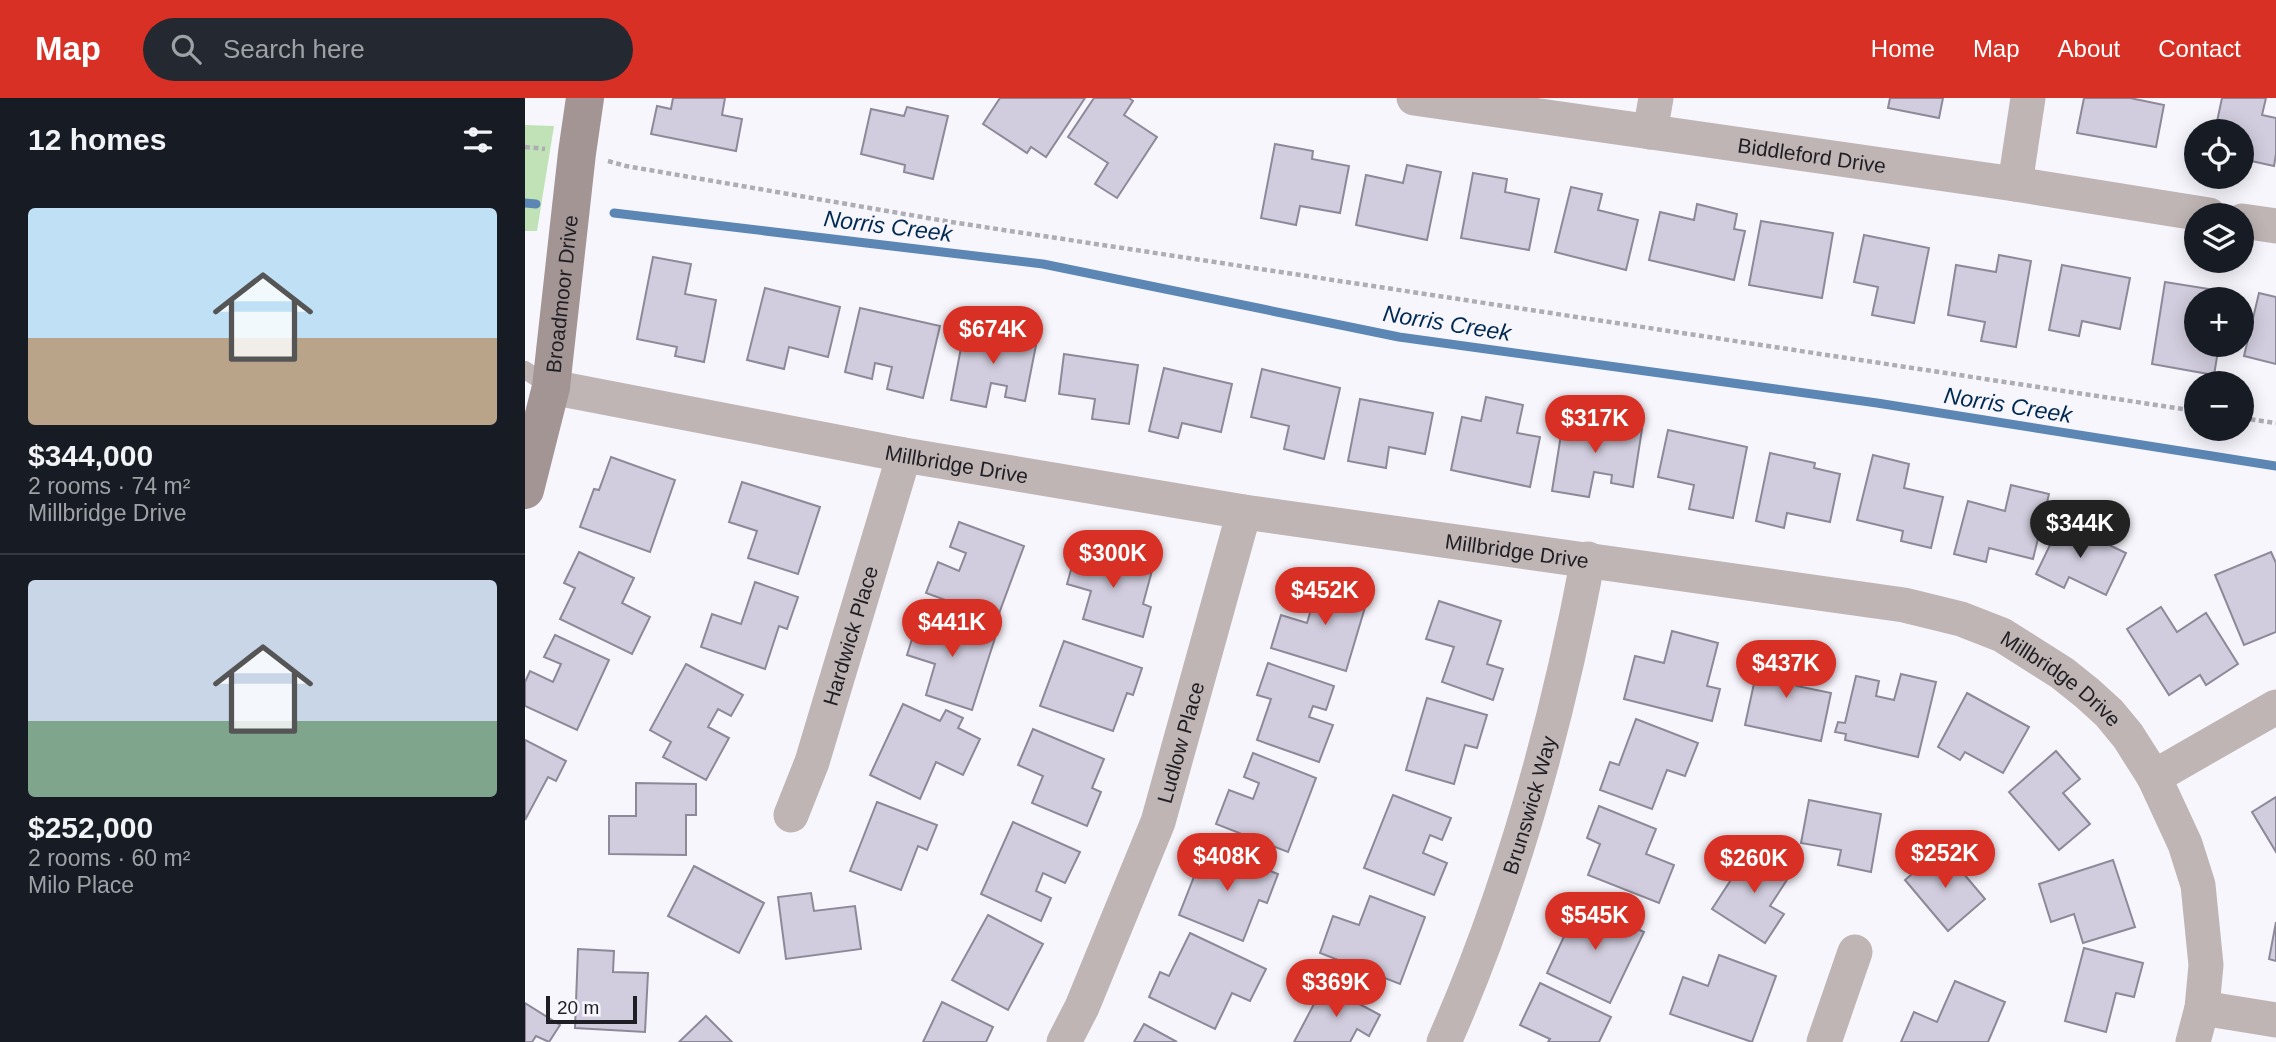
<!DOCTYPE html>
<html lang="en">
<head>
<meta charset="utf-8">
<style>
  :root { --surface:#171b24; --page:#242831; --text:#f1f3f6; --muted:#9ea1a6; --line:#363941; --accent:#d93025 }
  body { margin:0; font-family:Helvetica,sans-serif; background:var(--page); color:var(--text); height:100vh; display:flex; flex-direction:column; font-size:26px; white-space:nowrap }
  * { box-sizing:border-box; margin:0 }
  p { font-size:23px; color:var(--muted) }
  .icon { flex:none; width:38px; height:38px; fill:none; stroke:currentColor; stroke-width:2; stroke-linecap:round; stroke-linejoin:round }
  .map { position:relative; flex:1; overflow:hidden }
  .panel { display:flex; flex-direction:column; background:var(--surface); width:525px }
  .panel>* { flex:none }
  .tools { position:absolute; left:1659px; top:21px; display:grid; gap:14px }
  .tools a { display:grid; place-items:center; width:70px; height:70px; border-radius:50%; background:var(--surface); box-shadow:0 4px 18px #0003; font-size:35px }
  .scale { position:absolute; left:21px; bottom:18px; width:91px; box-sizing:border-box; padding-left:7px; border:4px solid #201e25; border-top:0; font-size:19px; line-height:24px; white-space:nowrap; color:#201e25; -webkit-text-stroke:5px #f8f6fd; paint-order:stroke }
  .price { position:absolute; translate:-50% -60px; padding:0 16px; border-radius:24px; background:var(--accent); color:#fff; font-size:23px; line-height:46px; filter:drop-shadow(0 2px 4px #0008) }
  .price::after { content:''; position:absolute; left:50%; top:42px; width:21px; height:16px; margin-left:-10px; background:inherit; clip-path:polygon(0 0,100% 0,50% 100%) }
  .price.active { background:#222; color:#fff }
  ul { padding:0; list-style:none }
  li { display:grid; align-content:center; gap:14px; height:371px; padding:0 28px }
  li+li { border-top:2px solid var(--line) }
  li span { display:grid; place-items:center; height:217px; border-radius:7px; color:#555 }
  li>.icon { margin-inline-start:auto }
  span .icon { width:126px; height:126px; fill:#fffc; stroke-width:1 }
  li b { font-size:30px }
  h2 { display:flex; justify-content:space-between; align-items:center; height:84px; padding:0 28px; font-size:30px }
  header { display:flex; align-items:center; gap:42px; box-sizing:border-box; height:98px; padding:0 35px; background:var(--accent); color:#fff }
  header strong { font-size:33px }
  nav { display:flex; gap:38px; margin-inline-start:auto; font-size:24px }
  .search { width:490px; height:63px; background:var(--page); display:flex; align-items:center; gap:18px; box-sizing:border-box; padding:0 24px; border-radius:38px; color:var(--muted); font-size:26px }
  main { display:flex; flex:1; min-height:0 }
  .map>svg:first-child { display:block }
  .green { fill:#c1e2b6 }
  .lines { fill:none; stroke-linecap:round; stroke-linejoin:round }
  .stream { stroke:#5c86b4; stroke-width:9 }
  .building { fill:#d1cdde; stroke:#8d8999; stroke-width:2 }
  .path { stroke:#afadb4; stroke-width:4.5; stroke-dasharray:5 3.5; stroke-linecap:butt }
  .lane { stroke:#beb5b4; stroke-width:18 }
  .street { stroke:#beb5b4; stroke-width:35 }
  .secondary { stroke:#a29594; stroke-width:38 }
  .labels { text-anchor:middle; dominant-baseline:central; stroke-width:5; stroke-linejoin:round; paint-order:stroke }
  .street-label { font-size:21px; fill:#201e25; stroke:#f8f6fd }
  .water-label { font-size:23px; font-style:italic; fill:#002a52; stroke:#f8f6fd }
</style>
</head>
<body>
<header>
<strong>Map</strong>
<div class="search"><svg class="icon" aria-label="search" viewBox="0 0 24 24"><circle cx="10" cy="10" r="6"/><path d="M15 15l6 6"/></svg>Search here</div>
<nav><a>Home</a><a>Map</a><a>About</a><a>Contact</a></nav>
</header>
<main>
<section class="panel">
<h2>12 homes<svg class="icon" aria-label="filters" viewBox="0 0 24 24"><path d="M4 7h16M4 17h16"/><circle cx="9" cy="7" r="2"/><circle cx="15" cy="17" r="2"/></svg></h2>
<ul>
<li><span style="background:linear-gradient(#bfe0f5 60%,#b9a48a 0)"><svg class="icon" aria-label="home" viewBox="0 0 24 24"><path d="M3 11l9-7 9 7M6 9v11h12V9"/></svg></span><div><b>$344,000</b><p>2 rooms · 74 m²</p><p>Millbridge Drive</p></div></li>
<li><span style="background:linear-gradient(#c9d6e8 65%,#7fa58c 0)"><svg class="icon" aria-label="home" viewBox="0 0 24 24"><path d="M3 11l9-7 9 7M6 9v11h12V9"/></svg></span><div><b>$252,000</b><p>2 rooms · 60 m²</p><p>Milo Place</p></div></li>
</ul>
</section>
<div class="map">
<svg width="1751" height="944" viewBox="0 0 1751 944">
  <rect width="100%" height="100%" fill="#f8f6fd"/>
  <path class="green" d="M0,27L29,28L12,133H0Z"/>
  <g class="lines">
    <g class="stream">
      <path d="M0,105L11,106"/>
      <path d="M89,115L518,166L874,239L1352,305L1751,368"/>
    </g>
  </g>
  <g class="building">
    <path d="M148,0H200L197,17L217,21L211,53L126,36L132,8L146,11Z"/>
    <path d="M475,0H560L521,59L506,49L502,55L458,26Z"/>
    <path d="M569,0H604L608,3L599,17L632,39L592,100L570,86L583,65L543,39Z"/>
    <path d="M1365,0H1418L1414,20L1363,10Z"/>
    <path d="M1559,0H1605L1639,7L1631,49L1552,35Z"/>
    <path d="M1697,0H1741L1737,17L1751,20V56L1749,68L1717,61V33H1690Z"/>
    <path d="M382,9L423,18L408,81L379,74L380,67L336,56L346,11L379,18Z"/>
    <path d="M750,46L788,53L787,61L824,68L815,115L775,108L771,127L736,120Z"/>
    <path d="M882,67L916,74L902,142L831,127L841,77L878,85Z"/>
    <path d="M948,75L982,81L980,94L1014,101L1004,152L936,140Z"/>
    <path d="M1046,89L1077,96L1073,112L1113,122L1101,172L1030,154Z"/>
    <path d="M1172,106L1212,116L1209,131L1220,133L1209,182L1124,162L1135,114L1169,122Z"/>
    <path d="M1236,123L1308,135L1297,200L1224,187Z"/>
    <path d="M1339,137L1404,150L1389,225L1347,217L1353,189L1329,184Z"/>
    <path d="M1474,157L1506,163L1491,249L1456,243L1460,224L1423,217L1431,167L1471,174Z"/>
    <path d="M128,159L166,166L160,196L191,202L179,264L150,258L152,249L112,241Z"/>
    <path d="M1537,167L1605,180L1595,231L1557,223L1554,238L1524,232Z"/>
    <path d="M1640,184L1703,194L1702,201H1671V247H1694L1689,277L1627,266Z"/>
    <path d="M240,190L315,209L303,259L264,249L259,271L222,262Z"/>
    <path d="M1734,195L1751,199V266L1719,258Z"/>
    <path d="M335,210L415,228L398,300L362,291L367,269L350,265L347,281L320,274Z"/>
    <path d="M440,229L512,242L500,303L480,299L482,288L466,285L461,309L426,302Z"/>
    <path d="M539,256L613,267L604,326L567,321L570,301L534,296Z"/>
    <path d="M639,270L707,286L696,334L657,325L653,340L624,333Z"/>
    <path d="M737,271L815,290L799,361L759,351L764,328L726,319Z"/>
    <path d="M961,299L998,307L992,335L1015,339L1005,389L926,372L937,319L956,323Z"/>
    <path d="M835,301L908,315L900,356L864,349L861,370L823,363Z"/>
    <path d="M1039,318L1117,331L1108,389L1086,385L1087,377L1069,374L1064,399L1027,393Z"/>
    <path d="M1143,332L1222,349L1208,420L1164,411L1169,387L1133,379Z"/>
    <path d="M1245,355L1290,365L1289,370L1315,376L1305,424L1262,415L1259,430L1231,423Z"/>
    <path d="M1348,357L1384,366L1379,390L1418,399L1406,450L1376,443L1378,433L1332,422Z"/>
    <path d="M86,359L150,382L125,454L55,429L69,391L74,392Z"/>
    <path d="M217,384L295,409L273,476L223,460L232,433L204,424Z"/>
    <path d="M1486,387L1524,396L1508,461L1464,450L1461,464L1429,456L1443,403L1480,413Z"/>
    <path d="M434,424L499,448L472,521L401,495L413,464L434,473L441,455L425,449Z"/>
    <path d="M1536,424L1601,455L1581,497L1544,479L1539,490L1511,476Z"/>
    <path d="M553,447L628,469L618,506L626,509L618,539L558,521L566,493L542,486Z"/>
    <path d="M54,454L109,480L97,505L125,519L107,556L35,521L50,490L39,485Z"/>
    <path d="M1746,454L1751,465V534L1719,547L1690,477Z"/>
    <path d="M795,481L844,496L821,573L746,550L756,517L782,525Z"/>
    <path d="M230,484L273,499L262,531L254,528L240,571L176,549L187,516L216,526Z"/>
    <path d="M914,503L976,523L962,566L978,571L968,602L917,584L929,549L901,541Z"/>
    <path d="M1636,509L1652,534L1681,515L1713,566L1681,587L1675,577L1644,597L1602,531Z"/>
    <path d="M395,515L470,540L447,612L401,597L410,566L382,557Z"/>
    <path d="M1147,533L1193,545L1182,588L1195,591L1187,623L1099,601L1110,558L1139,565Z"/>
    <path d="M30,537L84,562L52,632L0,608V584L5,573L28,584L36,566L19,559Z"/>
    <path d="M539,543L617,570L608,597L602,595L588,633L515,608Z"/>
    <path d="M1236,553L1277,563L1272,588L1306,595L1296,643L1220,627Z"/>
    <path d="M743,565L809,588L801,612L788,608L784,619L808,627L794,664L732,642L746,601L732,597Z"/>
    <path d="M161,566L218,597L206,618L193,611L183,629L204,640L181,682L138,659L146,644L125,632Z"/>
    <path d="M1376,576L1411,584L1393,659L1320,642L1321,636L1310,634L1313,624L1320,625L1331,578L1354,583L1351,598L1369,602Z"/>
    <path d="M1442,595L1504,629L1478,675L1440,654L1435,662L1413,649Z"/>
    <path d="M902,600L962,617L952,650L940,647L929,686L881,672Z"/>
    <path d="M378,606L415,623L421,612L438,620L433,630L455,641L438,677L411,664L395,701L345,677Z"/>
    <path d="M1111,621L1173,645L1160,678L1142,672L1127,711L1075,692L1085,664L1094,667Z"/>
    <path d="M508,631L579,661L567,690L576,694L562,728L507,705L518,678L493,667Z"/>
    <path d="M0,642L41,663L31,683L23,679L0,722Z"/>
    <path d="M1531,653L1555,681L1538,695L1565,726L1534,752L1484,694Z"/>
    <path d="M728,655L791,680L763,754L691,726L704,692L728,701L734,685L719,679Z"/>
    <path d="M111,685L171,686V717H161V757L84,756V718H111Z"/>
    <path d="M868,697L926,720L917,742L905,737L898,755L922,765L909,797L839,770Z"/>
    <path d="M1751,699V754L1727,714Z"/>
    <path d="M1284,702L1356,716L1346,774L1313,767L1316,752L1276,745Z"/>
    <path d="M352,704L412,727L402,752L393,748L376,792L325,773Z"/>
    <path d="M1074,708L1131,731L1121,756L1149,767L1134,805L1063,777L1075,746L1062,740Z"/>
    <path d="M488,724L555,754L540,785L518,775L511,793L526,800L516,823L456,796Z"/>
    <path d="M681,748L753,776L742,805L734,802L718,843L654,817Z"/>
    <path d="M1228,748L1267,774L1245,808L1259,816L1240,845L1187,811Z"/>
    <path d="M1417,750L1460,801L1423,833L1380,782Z"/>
    <path d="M1588,762L1610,829L1558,845L1549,816L1526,824L1514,786Z"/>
    <path d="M169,768L239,805L214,855L143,818Z"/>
    <path d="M286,795L289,813L330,808L336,851L261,861L253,799Z"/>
    <path d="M845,798L900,819L875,886L795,855L808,818L834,827Z"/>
    <path d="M1055,804L1119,834L1085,905L1022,875Z"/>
    <path d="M463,817L518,846L483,912L427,882Z"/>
    <path d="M1751,824V863L1744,861Z"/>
    <path d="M665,835L741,871L725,903L707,895L690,931L624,899L635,874L644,878Z"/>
    <path d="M1559,850L1618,865L1609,899L1591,895L1581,934L1540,923Z"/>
    <path d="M53,851L89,853L88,874L123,875L120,934L50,930Z"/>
    <path d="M1194,857L1251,878L1227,944L1145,916L1158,879L1183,888Z"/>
    <path d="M1430,883L1480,904L1463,944H1376L1389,914L1412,924Z"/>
    <path d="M1015,885L1086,919L1074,944H1023L1025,941L995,927Z"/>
    <path d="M799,887L855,917L844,938L832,931L825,944H769Z"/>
    <path d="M417,904L468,929L461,944H398Z"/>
    <path d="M0,905L35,927L24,944L11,938L7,944H0Z"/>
    <path d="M181,918L207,944H154Z"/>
    <path d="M619,926L652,944H609Z"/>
  </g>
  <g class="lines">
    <g class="path">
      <path d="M0,49L20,51"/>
      <path d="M83,63L101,68L426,124L1671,313"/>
      <path d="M1717,320L1751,325"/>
    </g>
    <path class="lane" d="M0,272L26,289"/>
    <g class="street">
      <path id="s1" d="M889,0L1490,86L1684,117"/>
      <path d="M1125,34L1131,0"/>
      <path d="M1490,86L1503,0"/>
      <path d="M1717,123L1751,128"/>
      <path id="s2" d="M26,289L379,357L719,414L1379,507L1436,521L1477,537L1537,575L1562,595L1584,615L1603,638L1629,679L1660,746L1673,787L1681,867L1677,910L1668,944"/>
      <path d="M1629,679L1751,609"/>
      <path id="s3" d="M266,717L287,664L379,357"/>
      <path d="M1677,910L1751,922"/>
      <path id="s4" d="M539,944L557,909L633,724L719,414"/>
      <path id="s5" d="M919,944C987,791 1032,625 1063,461"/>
      <path d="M1299,944L1330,854"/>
    </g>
    <path class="secondary" id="s6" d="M0,392L26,289L52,55L60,0"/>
  </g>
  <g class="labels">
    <g class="street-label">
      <text stroke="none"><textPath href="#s1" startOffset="402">Biddleford Drive</textPath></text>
      <text stroke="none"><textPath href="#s6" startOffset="200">Broadmoor Drive</textPath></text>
      <text stroke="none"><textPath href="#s2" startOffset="413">Millbridge Drive</textPath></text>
      <text stroke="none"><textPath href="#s2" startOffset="980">Millbridge Drive</textPath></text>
      <text stroke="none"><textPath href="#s3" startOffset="189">Hardwick Place</textPath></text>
      <text stroke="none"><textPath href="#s2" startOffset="1547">Millbridge Drive</textPath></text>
      <text stroke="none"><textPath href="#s4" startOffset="322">Ludlow Place</textPath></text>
      <text stroke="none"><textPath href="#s5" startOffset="252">Brunswick Way</textPath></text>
    </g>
    <g class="water-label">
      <text transform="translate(363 128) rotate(7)">Norris Creek</text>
      <text transform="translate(922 225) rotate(9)">Norris Creek</text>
      <text transform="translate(1483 307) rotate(9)">Norris Creek</text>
    </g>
  </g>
</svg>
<div class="tools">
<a><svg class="icon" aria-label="locate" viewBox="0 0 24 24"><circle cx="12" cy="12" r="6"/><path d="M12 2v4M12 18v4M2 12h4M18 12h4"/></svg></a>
<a><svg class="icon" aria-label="layers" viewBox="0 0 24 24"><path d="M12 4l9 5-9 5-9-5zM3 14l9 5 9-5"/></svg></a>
<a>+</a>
<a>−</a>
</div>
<div class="scale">20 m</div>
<b class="price" style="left:468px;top:268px">$674K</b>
<b class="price" style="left:1070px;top:357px">$317K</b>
<b class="price active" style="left:1555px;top:462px">$344K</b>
<b class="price" style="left:588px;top:492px">$300K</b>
<b class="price" style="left:800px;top:529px">$452K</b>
<b class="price" style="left:427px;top:561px">$441K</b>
<b class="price" style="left:1261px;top:602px">$437K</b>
<b class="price" style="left:1420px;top:792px">$252K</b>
<b class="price" style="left:702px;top:795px">$408K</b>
<b class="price" style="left:1229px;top:797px">$260K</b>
<b class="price" style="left:1070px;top:854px">$545K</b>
<b class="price" style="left:811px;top:921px">$369K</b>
</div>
</main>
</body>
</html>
